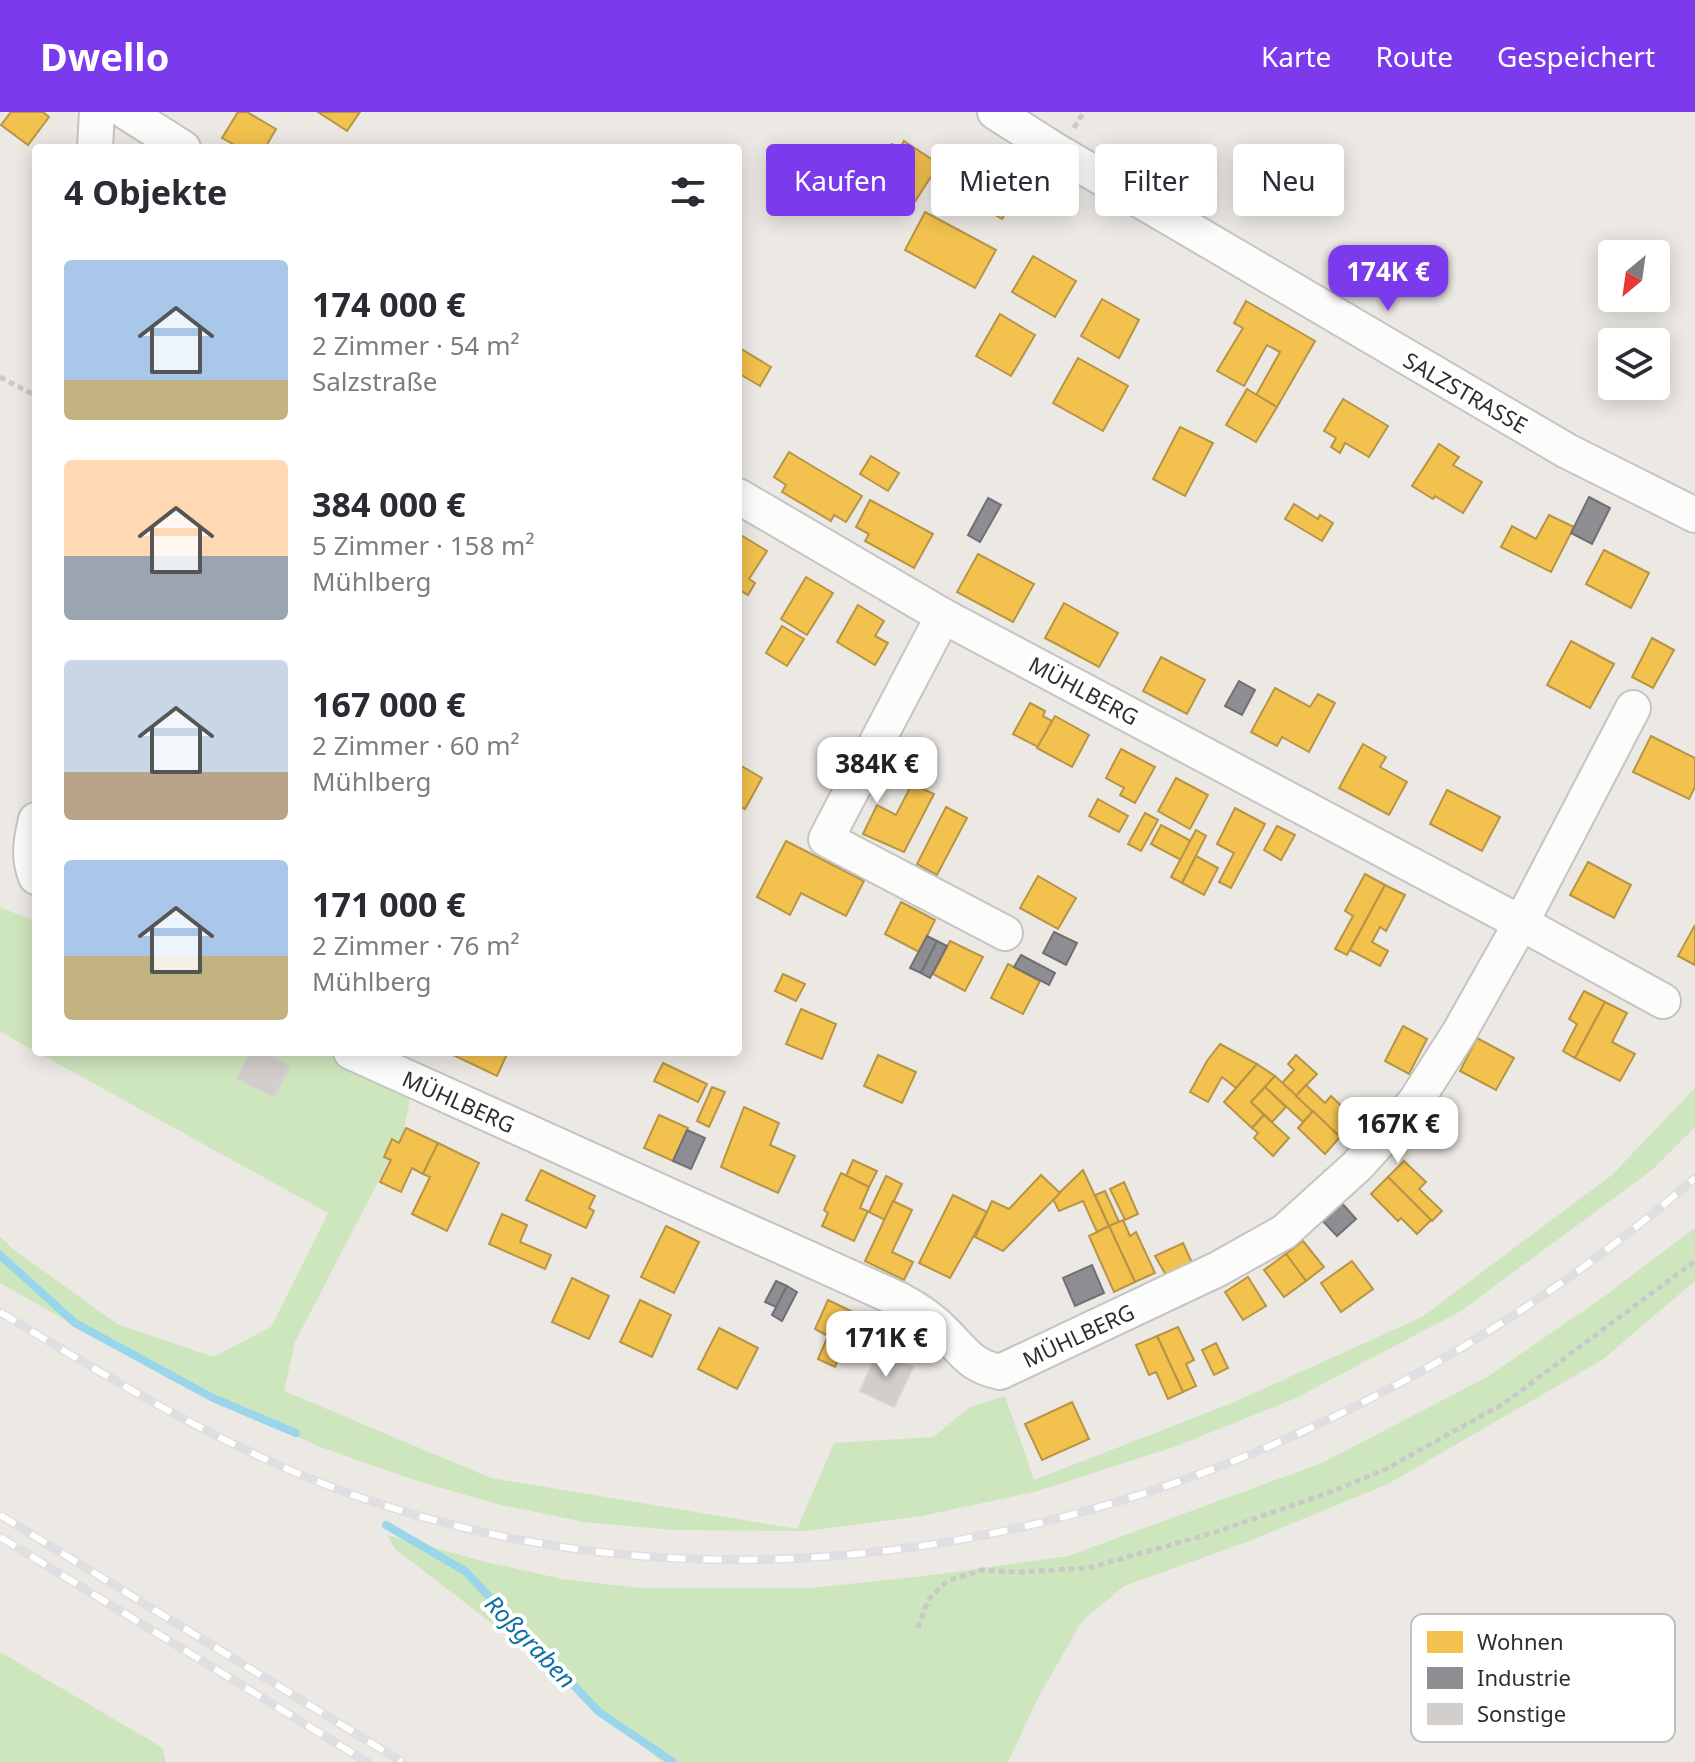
<!DOCTYPE html>
<html lang="de">
<head>
<meta charset="utf-8">
<style>
  :root { --surface:#fff; --page:#f2f2f3; --text:#2b2b33; --muted:#7c7c81; --accent:#7c3aed }
  body { margin:0; font-family:"Noto Sans",sans-serif; background:var(--page); color:var(--text); height:100vh; display:flex; flex-direction:column; font-size:30px; white-space:nowrap }
  * { box-sizing:border-box; margin:0 }
  p { font-size:26px; color:var(--muted) }
  .icon { flex:none; width:44px; height:44px; fill:none; stroke:currentColor; stroke-width:2; stroke-linecap:round; stroke-linejoin:round }
  .map { position:relative; flex:1; overflow:hidden }
  .sheet { position:absolute; left:32px; top:32px; width:710px; height:912px; display:flex; flex-direction:column; background:var(--surface); border-radius:8px; box-shadow:0 4px 20px #0003 }
  .sheet>* { flex:none }
  .banner { position:absolute; left:766px; top:32px; width:760px; height:72px; display:flex; gap:16px }
  .needle { width:52px; rotate:209deg }
  .controls { position:absolute; left:1598px; top:128px; display:grid; gap:16px }
  .controls a { display:grid; place-items:center; width:72px; height:72px; border-radius:8px; background:var(--surface); box-shadow:0 4px 20px #0003; font-size:40px }
  .price { position:absolute; translate:-50% -68px; padding:0 18px; border-radius:16px; background:#fff; color:#222; font-size:26px; line-height:52px; filter:drop-shadow(0 2px 4px #0008) }
  .price::after { content:''; position:absolute; left:50%; top:48px; width:24px; height:18px; margin-left:-12px; background:inherit; clip-path:polygon(0 0,100% 0,50% 100%) }
  .price.selected { background:var(--accent); color:#fff }
  ul { padding:0; list-style:none }
  li { display:flex; align-items:center; gap:24px; height:200px; padding:0 32px }
  li span { display:grid; place-items:center; flex:none; width:224px; height:160px; border-radius:8px; color:#555 }
  li>.icon { margin-inline-start:auto }
  span .icon { width:96px; height:96px; fill:#fffc; stroke-width:1 }
  li b { font-size:34px }
  h2 { display:flex; justify-content:space-between; align-items:center; height:96px; padding:0 32px; font-size:34px }
  .tag { padding:0 28px; border-radius:8px; background:var(--surface); box-shadow:0 4px 20px #0003; font-size:28px; line-height:72px }
  .tag.selected { background:var(--accent); color:#fff }
  header { display:flex; align-items:center; gap:48px; box-sizing:border-box; height:112px; padding:0 40px; background:var(--accent); color:#fff }
  header strong { font-size:38px }
  nav { display:flex; gap:44px; margin-inline-start:auto; font-size:28px }
  .map>svg:first-child { display:block }
  .green { fill:#cee6be }
  .homes { fill:#f2c14e; stroke:#b79544; stroke-width:2 }
  .industry { fill:#8d8d92; stroke:#707074; stroke-width:2 }
  .lines { fill:none; stroke-linecap:round; stroke-linejoin:round }
  .stream { stroke:#99d6ec; stroke-width:8 }
  .building { fill:#d1cecb; stroke:#d7d4d0; stroke-width:2 }
  .minor-casing { stroke:#c5c4c5; stroke-width:38 }
  .path { stroke:#c9c9c8; stroke-width:5; stroke-dasharray:6 4; stroke-linecap:butt }
  .minor { stroke:#fcfcfb; stroke-width:34 }
  .rail-casing { stroke:#dfdfe1; stroke-width:9 }
  .rail { stroke:#fff; stroke-width:6; stroke-dasharray:18; stroke-linecap:butt }
  .labels { text-anchor:middle; dominant-baseline:central; stroke-width:8; stroke-linejoin:round; paint-order:stroke }
  .street-label { font-size:22px; fill:#2e2e2e; stroke:#fff }
  .water-label { font-size:24px; font-style:italic; fill:#0d6fa3; stroke:#fff }
  .key { fill:#fff; stroke:#c0c0c0; stroke-width:2 }
  .key-label { font-size:22px; fill:#2e2e2e }
</style>
</head>
<body>
<header>
<strong>Dwello</strong>
<nav><a>Karte</a><a>Route</a><a>Gespeichert</a></nav>
</header>
<div class="map">
<svg width="1695" height="1650" viewBox="0 0 1695 1650">
  <rect width="100%" height="100%" fill="#ece8e4"/>
  <g class="green">
    <path d="M0,795L36,810V940L0,919Z"/>
    <path d="M37,940H341L413,972L403,1022L295,1230L284,1279L491,1366L797,1417L834,1331L933,1325L970,1295L1005,1284L1034,1368L1232,1291L1422,1205L1612,1063L1695,976V1015L1653,1057L1461,1199L1294,1287L1174,1335L1034,1380L922,1404L806,1419L672,1418L584,1410L497,1392L411,1367L323,1336L169,1267L0,1171V1124L13,1137L117,1212L213,1245L271,1215L328,1101Z"/>
    <path d="M1695,1116V1169L1602,1248L1386,1373L1244,1431L1124,1474L1082,1509L1038,1586L1008,1650H662L545,1552L395,1437L387,1423L482,1449L562,1467L640,1476H811L924,1464L1068,1444L1322,1351L1487,1265L1602,1186Z"/>
    <path d="M0,1540L163,1636L166,1650H0Z"/>
  </g>
  <g class="homes">
    <path d="M11,0H43L49,5L28,33L1,13Z"/>
    <path d="M238,0H247L276,17L265,36H240L222,26Z"/>
    <path d="M318,0H360L347,19Z"/>
    <path d="M904,29L939,52L914,91L872,63L892,32L900,36Z"/>
    <path d="M975,64L1014,87L1002,107L963,84Z"/>
    <path d="M925,100L996,138L975,176L905,138Z"/>
    <path d="M1033,144L1076,169L1055,205L1012,180Z"/>
    <path d="M1102,187L1139,208L1119,246L1081,224Z"/>
    <path d="M1246,189L1315,229L1277,295L1256,283L1280,240L1267,233L1244,274L1217,259L1243,216L1234,211Z"/>
    <path d="M1000,202L1035,223L1011,264L976,244Z"/>
    <path d="M738,235L771,255L760,274L738,261Z"/>
    <path d="M1078,246L1128,274L1103,319L1053,291Z"/>
    <path d="M1247,277L1277,295L1256,330L1226,313Z"/>
    <path d="M1343,287L1388,314L1369,345L1345,331L1340,341L1331,335L1336,326L1324,319Z"/>
    <path d="M1180,315L1213,331L1185,384L1153,367Z"/>
    <path d="M1439,332L1459,345L1453,353L1482,370L1463,401L1435,384L1433,387L1412,374Z"/>
    <path d="M789,340L862,384L846,410L834,403L831,409L782,380L786,373L774,365Z"/>
    <path d="M871,344L899,361L888,379L860,362Z"/>
    <path d="M870,388L933,422L914,456L865,429L869,422L856,415Z"/>
    <path d="M1294,392L1318,407L1320,403L1333,411L1322,429L1285,407Z"/>
    <path d="M1549,403L1574,415L1551,460L1501,435L1512,414L1536,427Z"/>
    <path d="M739,422L767,439L749,467L755,471L748,483L738,477Z"/>
    <path d="M1604,438L1649,461L1631,496L1586,472Z"/>
    <path d="M978,442L1034,472L1013,510L957,480Z"/>
    <path d="M806,465L833,481L807,523L781,507Z"/>
    <path d="M1064,491L1118,521L1099,555L1045,526Z"/>
    <path d="M858,493L884,509L875,524L888,531L875,553L837,530Z"/>
    <path d="M782,514L804,527L787,554L766,541Z"/>
    <path d="M1652,526L1674,538L1653,576L1632,565Z"/>
    <path d="M1571,529L1614,552L1590,596L1547,573Z"/>
    <path d="M1161,545L1205,568L1187,602L1143,579Z"/>
    <path d="M1275,576L1310,595L1318,582L1335,591L1309,640L1282,625L1277,634L1251,620Z"/>
    <path d="M1030,591L1045,599L1043,604L1052,609L1038,635L1013,622Z"/>
    <path d="M1055,604L1089,623L1072,655L1037,636Z"/>
    <path d="M1651,624L1695,646V675L1689,687L1633,660Z"/>
    <path d="M1363,632L1386,645L1380,655L1407,670L1389,703L1339,676Z"/>
    <path d="M1121,637L1155,655L1135,691L1120,683L1124,676L1106,666Z"/>
    <path d="M738,652L762,666L745,697L738,694Z"/>
    <path d="M1176,666L1208,683L1190,717L1158,699Z"/>
    <path d="M912,672L934,682L904,740L863,722L877,693L896,703Z"/>
    <path d="M1447,678L1500,705L1482,739L1430,712Z"/>
    <path d="M1098,687L1128,704L1119,720L1089,704Z"/>
    <path d="M946,695L967,706L937,763L917,752Z"/>
    <path d="M1235,696L1265,712L1231,776L1219,770L1234,741L1217,732Z"/>
    <path d="M1145,701L1158,708L1141,739L1128,732Z"/>
    <path d="M1161,713L1191,729L1181,748L1151,732Z"/>
    <path d="M1277,714L1295,723L1281,748L1264,738Z"/>
    <path d="M1196,718L1206,724L1182,771L1171,765Z"/>
    <path d="M786,729L864,769L846,804L801,781L790,803L757,785Z"/>
    <path d="M1196,744L1218,756L1204,783L1182,771Z"/>
    <path d="M1588,750L1631,773L1614,806L1570,783Z"/>
    <path d="M1365,762L1385,773L1347,843L1335,837L1353,804L1345,799Z"/>
    <path d="M1038,764L1076,786L1058,817L1020,796Z"/>
    <path d="M1385,773L1405,783L1386,819L1380,815L1372,830L1388,839L1380,854L1350,838Z"/>
    <path d="M901,790L935,808L919,840L885,822Z"/>
    <path d="M1695,813V853L1678,844Z"/>
    <path d="M950,829L983,845L965,879L933,862Z"/>
    <path d="M1008,852L1040,869L1023,902L991,886Z"/>
    <path d="M783,862L805,872L796,889L775,879Z"/>
    <path d="M1584,879L1605,890L1575,946L1563,939L1577,912L1569,907Z"/>
    <path d="M1605,890L1627,901L1612,930L1635,942L1620,969L1575,946Z"/>
    <path d="M801,897L836,912L822,947L786,932Z"/>
    <path d="M1403,914L1427,927L1409,962L1385,949Z"/>
    <path d="M1477,926L1514,946L1496,978L1460,959Z"/>
    <path d="M1220,932L1257,952L1236,976L1222,965L1208,990L1190,980L1207,949Z"/>
    <path d="M454,940H508L497,964L453,943Z"/>
    <path d="M878,943L916,960L902,991L864,974Z"/>
    <path d="M1296,943L1317,962L1296,984L1282,971L1294,958L1288,952Z"/>
    <path d="M663,951L707,972L698,990L654,969Z"/>
    <path d="M1257,952L1275,964L1251,990L1264,1003L1252,1016L1224,990Z"/>
    <path d="M1275,964L1313,999L1303,1010L1265,975Z"/>
    <path d="M1306,973L1325,991L1331,984L1356,1008L1340,1025L1296,984Z"/>
    <path d="M712,975L725,980L709,1015L697,1009Z"/>
    <path d="M1265,975L1286,995L1272,1010L1251,990Z"/>
    <path d="M744,995L779,1011L770,1033L795,1044L778,1081L721,1055Z"/>
    <path d="M1313,999L1340,1025L1325,1042L1298,1016Z"/>
    <path d="M659,1003L688,1016L673,1049L644,1036Z"/>
    <path d="M1264,1003L1289,1026L1273,1044L1254,1026L1258,1021L1252,1016Z"/>
    <path d="M406,1016L438,1031L423,1062L412,1056L401,1080L380,1070L391,1048L384,1045L392,1027L399,1031Z"/>
    <path d="M438,1031L479,1051L447,1119L412,1102L430,1065L423,1062Z"/>
    <path d="M853,1048L877,1059L869,1075L846,1064Z"/>
    <path d="M1404,1049L1426,1070L1419,1077L1442,1099L1432,1109L1388,1065Z"/>
    <path d="M541,1058L595,1084L589,1096L594,1099L586,1116L526,1088Z"/>
    <path d="M1083,1058L1109,1114L1097,1120L1083,1089L1059,1099L1053,1087Z"/>
    <path d="M841,1061L869,1075L860,1096L868,1099L854,1129L822,1114L828,1101L824,1098Z"/>
    <path d="M1041,1063L1060,1081L1003,1139L975,1125L992,1089L1009,1097Z"/>
    <path d="M886,1064L902,1072L885,1108L869,1100Z"/>
    <path d="M1388,1065L1431,1108L1417,1122L1401,1106L1398,1109L1371,1082Z"/>
    <path d="M1124,1070L1138,1102L1125,1108L1110,1077Z"/>
    <path d="M1105,1079L1119,1110L1109,1114L1095,1083Z"/>
    <path d="M953,1083L987,1100L950,1166L919,1151Z"/>
    <path d="M893,1089L912,1098L892,1140L913,1150L904,1168L865,1149Z"/>
    <path d="M502,1102L527,1113L520,1130L551,1143L545,1157L489,1132Z"/>
    <path d="M1123,1108L1130,1124L1136,1120L1155,1161L1135,1170L1109,1114Z"/>
    <path d="M666,1114L699,1130L674,1181L641,1165Z"/>
    <path d="M1109,1114L1135,1170L1114,1180L1089,1124Z"/>
    <path d="M1303,1129L1324,1155L1306,1169L1286,1142Z"/>
    <path d="M1183,1131L1193,1153L1170,1170L1155,1144Z"/>
    <path d="M1286,1142L1306,1169L1284,1185L1264,1158Z"/>
    <path d="M1352,1149L1373,1177L1341,1200L1321,1171Z"/>
    <path d="M1248,1165L1266,1194L1243,1208L1225,1180Z"/>
    <path d="M572,1166L609,1184L589,1227L552,1210Z"/>
    <path d="M640,1188L671,1203L652,1245L620,1230Z"/>
    <path d="M828,1188L859,1203L835,1255L818,1247L828,1224L815,1217Z"/>
    <path d="M1178,1215L1194,1248L1186,1252L1196,1274L1183,1280L1157,1224Z"/>
    <path d="M719,1216L758,1236L737,1277L698,1257Z"/>
    <path d="M1157,1224L1183,1280L1168,1287L1156,1260L1149,1263L1136,1233Z"/>
    <path d="M1216,1231L1228,1256L1214,1263L1202,1238Z"/>
    <path d="M1072,1290L1089,1327L1042,1348L1025,1312Z"/>
  </g>
  <g class="industry">
    <path d="M1589,385L1610,396L1592,432L1571,421Z"/>
    <path d="M988,386L1001,393L980,430L968,423Z"/>
    <path d="M1239,569L1255,578L1242,603L1225,594Z"/>
    <path d="M1054,820L1077,831L1066,853L1043,841Z"/>
    <path d="M927,824L937,829L921,861L910,856Z"/>
    <path d="M937,829L947,834L930,866L921,861Z"/>
    <path d="M1021,843L1055,861L1049,873L1014,855Z"/>
    <path d="M687,1018L705,1026L691,1057L673,1049Z"/>
    <path d="M1340,1089L1356,1107L1337,1124L1320,1106Z"/>
    <path d="M1092,1153L1104,1181L1075,1194L1063,1166Z"/>
    <path d="M776,1169L787,1174L776,1195L765,1190Z"/>
    <path d="M787,1174L797,1180L782,1209L772,1203Z"/>
    <path d="M859,1203L876,1211L864,1238L847,1230Z"/>
  </g>
  <g class="lines">
    <g class="stream">
      <path d="M0,1143L75,1211L213,1286L296,1321"/>
      <path d="M386,1413L465,1459L599,1600L673,1650"/>
    </g>
  </g>
  <g class="building">
    <path d="M250,940H262L290,954L274,985L237,967Z"/>
    <path d="M879,1238L913,1255L894,1295L860,1279Z"/>
  </g>
  <g class="lines">
    <defs>
      <g id="minor">
        <path d="M126,0L183,36"/>
        <path d="M995,0L1058,40L1567,339L1695,403"/>
        <path d="M95,36L97,0"/>
        <path d="M943,504L826,727L1005,821"/>
        <path d="M1633,596L1521,811L1663,889"/>
        <path d="M36,708C31,729 28,745 36,765"/>
        <path d="M351,940L900,1188C917,1197 932,1207 945,1221C965,1241 971,1254 1000,1260L1218,1157L1284,1120L1357,1054L1415,990L1459,921L1521,811L943,504L738,384"/>
      </g>
    </defs>
    <use href="#minor" class="minor-casing"/>
    <g class="path">
      <path d="M1074,16L1084,0"/>
      <path d="M0,265L36,284"/>
      <path d="M918,1516L928,1488L947,1469L982,1458L1019,1460L1088,1456L1213,1421L1328,1381L1386,1357L1503,1292L1695,1149"/>
    </g>
    <use href="#minor" class="minor"/>
    <defs>
      <g id="rail">
        <path d="M0,1200C117,1271 232,1341 362,1386C828,1546 1334,1380 1695,1066"/>
        <path d="M0,1403L402,1650"/>
        <path d="M0,1425L367,1650"/>
      </g>
    </defs>
    <use href="#rail" class="rail-casing"/>
    <use href="#rail" class="rail"/>
  </g>
  <g class="labels">
    <g class="street-label">
      <text transform="translate(1466 280) rotate(30)">SALZSTRASSE</text>
      <text transform="translate(1084 578) rotate(28)">MÜHLBERG</text>
      <text transform="translate(459 989) rotate(24)">MÜHLBERG</text>
      <text transform="translate(1078 1223) rotate(-25)">MÜHLBERG</text>
    </g>
    <g class="water-label">
      <text transform="translate(531 1529) rotate(46)">Roßgraben</text>
    </g>
  </g>
  <rect x="1411" y="1502" width="264" height="128" rx="12" class="key"/>
  <rect x="1427" y="1519" width="36" height="22" fill="#f2c14e"/>
  <rect x="1427" y="1555" width="36" height="22" fill="#8d8d92"/>
  <rect x="1427" y="1591" width="36" height="22" fill="#d1cecb"/>
  <g class="key-label">
    <text x="1477" y="1538">Wohnen</text>
    <text x="1477" y="1574">Industrie</text>
    <text x="1477" y="1610">Sonstige</text>
  </g>
</svg>
<div class="controls">
<a><svg class="needle" viewBox="-14 -14 28 28"><path d="M0-13l5 13h-10z" fill="#e53935"/><path d="M0 13l5-13h-10z" fill="#7c7c81"/></svg></a>
<a><svg class="icon" aria-label="layers" viewBox="0 0 24 24"><path d="M12 4l9 5-9 5-9-5zM3 14l9 5 9-5"/></svg></a>
</div>
<b class="price selected" style="left:1388px;top:201px">174K €</b>
<b class="price" style="left:877px;top:693px">384K €</b>
<b class="price" style="left:1398px;top:1053px">167K €</b>
<b class="price" style="left:886px;top:1267px">171K €</b>
<div class="banner">
<a class="tag selected">Kaufen</a>
<a class="tag">Mieten</a>
<a class="tag">Filter</a>
<a class="tag">Neu</a>
</div>
<section class="sheet">
<h2>4 Objekte<svg class="icon" aria-label="filters" viewBox="0 0 24 24"><path d="M4 7h16M4 17h16"/><circle cx="9" cy="7" r="2"/><circle cx="15" cy="17" r="2"/></svg></h2>
<ul>
<li><span style="background:linear-gradient(#a9c7e8 75%,#c2b280 0)"><svg class="icon" aria-label="home" viewBox="0 0 24 24"><path d="M3 11l9-7 9 7M6 9v11h12V9"/></svg></span><div><b>174 000 €</b><p>2 Zimmer · 54 m²</p><p>Salzstraße</p></div></li>
<li><span style="background:linear-gradient(#ffd9b3 60%,#9aa5b1 0)"><svg class="icon" aria-label="home" viewBox="0 0 24 24"><path d="M3 11l9-7 9 7M6 9v11h12V9"/></svg></span><div><b>384 000 €</b><p>5 Zimmer · 158 m²</p><p>Mühlberg</p></div></li>
<li><span style="background:linear-gradient(#c9d6e8 70%,#b9a48a 0)"><svg class="icon" aria-label="home" viewBox="0 0 24 24"><path d="M3 11l9-7 9 7M6 9v11h12V9"/></svg></span><div><b>167 000 €</b><p>2 Zimmer · 60 m²</p><p>Mühlberg</p></div></li>
<li><span style="background:linear-gradient(#a9c7e8 60%,#c2b280 0)"><svg class="icon" aria-label="home" viewBox="0 0 24 24"><path d="M3 11l9-7 9 7M6 9v11h12V9"/></svg></span><div><b>171 000 €</b><p>2 Zimmer · 76 m²</p><p>Mühlberg</p></div></li>
</ul>
</section>
</div>
</body>
</html>
